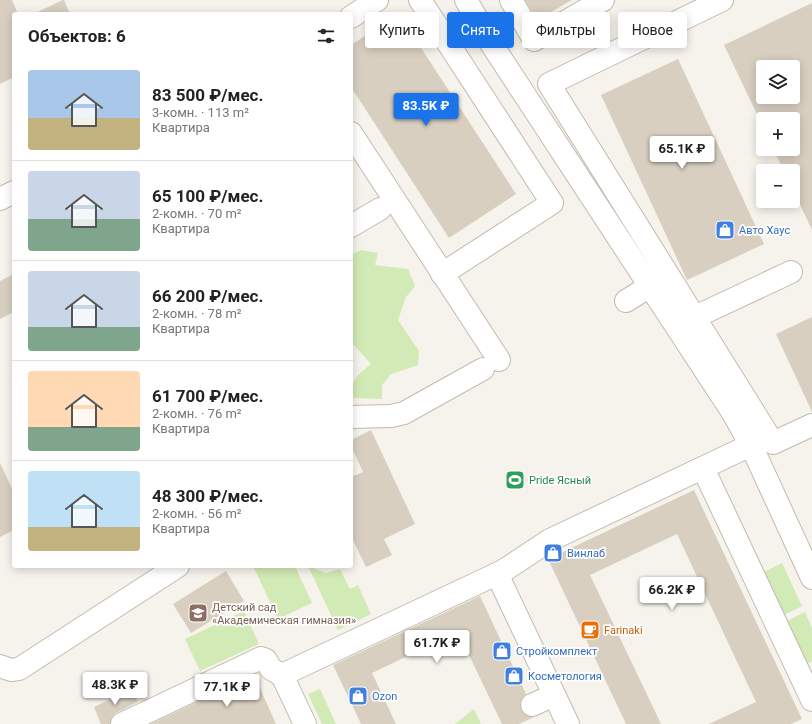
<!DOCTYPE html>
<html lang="ru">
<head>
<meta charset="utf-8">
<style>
  :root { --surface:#fff; --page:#f6f6f6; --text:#222; --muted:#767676; --line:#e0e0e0; --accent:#1a73e8 }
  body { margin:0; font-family:Roboto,sans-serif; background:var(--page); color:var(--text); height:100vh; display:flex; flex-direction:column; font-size:15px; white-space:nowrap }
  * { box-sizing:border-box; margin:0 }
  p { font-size:13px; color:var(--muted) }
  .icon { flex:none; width:22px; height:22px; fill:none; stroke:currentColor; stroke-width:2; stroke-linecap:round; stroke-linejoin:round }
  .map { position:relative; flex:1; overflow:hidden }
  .side { position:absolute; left:12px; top:12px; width:341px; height:556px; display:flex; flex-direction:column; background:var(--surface); border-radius:4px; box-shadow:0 2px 10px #0003 }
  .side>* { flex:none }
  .banner { position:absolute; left:365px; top:12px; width:380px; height:36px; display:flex; gap:8px }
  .controls { position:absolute; left:756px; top:60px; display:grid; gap:8px }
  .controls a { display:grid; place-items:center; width:44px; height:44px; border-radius:4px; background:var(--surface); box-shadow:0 2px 10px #0003; font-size:20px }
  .price { position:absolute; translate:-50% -34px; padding:0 9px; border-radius:4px; background:#fff; color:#222; font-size:13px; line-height:26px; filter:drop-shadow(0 1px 2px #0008) }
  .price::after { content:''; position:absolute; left:50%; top:24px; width:12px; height:9px; margin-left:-6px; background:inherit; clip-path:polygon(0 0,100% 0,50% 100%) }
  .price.active { background:var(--accent); color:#fff }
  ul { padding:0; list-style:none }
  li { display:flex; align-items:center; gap:12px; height:100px; padding:0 16px }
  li+li { border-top:1px solid var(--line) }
  li span { display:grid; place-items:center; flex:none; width:112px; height:80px; border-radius:4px; color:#555 }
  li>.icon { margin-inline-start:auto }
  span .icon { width:48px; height:48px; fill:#fffc; stroke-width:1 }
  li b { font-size:17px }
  h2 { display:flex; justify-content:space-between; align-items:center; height:48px; padding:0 16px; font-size:17px }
  .tag { padding:0 14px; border-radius:4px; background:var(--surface); box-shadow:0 2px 10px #0003; font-size:14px; line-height:36px }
  .tag.active { background:var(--accent); color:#fff }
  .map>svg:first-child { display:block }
  .green { fill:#d2eab5 }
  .building { fill:#d8cfc1; fill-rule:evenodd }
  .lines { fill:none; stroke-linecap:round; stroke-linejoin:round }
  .minor-casing { stroke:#c2bbae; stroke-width:24 }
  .minor { stroke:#fff; stroke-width:22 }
  .labels { text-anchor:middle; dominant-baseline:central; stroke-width:3.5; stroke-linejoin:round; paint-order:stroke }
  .shop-label { font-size:11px; fill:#366cbe; stroke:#fff; text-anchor:start }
  .leisure-label { font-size:11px; fill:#27864d; stroke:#fff; text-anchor:start }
  .education-label { font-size:11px; fill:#785e54; stroke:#fff; text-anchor:start }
  .food-label { font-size:11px; fill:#c56008; stroke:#fff; text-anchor:start }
</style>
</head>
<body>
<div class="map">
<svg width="812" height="724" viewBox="0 0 812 724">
  <rect width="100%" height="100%" fill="#f6f3ec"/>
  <g class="green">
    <path d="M361,250L378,253L375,265L408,269L415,286L406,297L398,320L419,351L418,365L391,374L382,385V399L351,398C351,379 358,375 371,364L354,345L351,348V255Z"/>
    <path d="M782,563L802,606L784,615L764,572Z"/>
    <path d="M253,566H295L312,603L278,619Z"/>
    <path d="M308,566L326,573L340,569L350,589L358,585L371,614L338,630Z"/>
    <path d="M244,611L259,644L200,671L185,639Z"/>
    <path d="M805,612L812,628V661L807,664L787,621Z"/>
    <path d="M320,689L336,724H322L308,694Z"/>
    <path d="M474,709L481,724H455Z"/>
  </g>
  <g class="building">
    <path d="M0,0H12L18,14H14V77L0,84Z"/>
    <path d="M63,0H64L70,14H33Z"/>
    <path d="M525,0H572L537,20Z"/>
    <path d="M812,3V230L793,190V171H784L773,149H793V119H763V127L724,45ZM763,67H793V97H763Z"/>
    <path d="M399,14L516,194L449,238L351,87V45Z"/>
    <path d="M678,59L764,244L687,280L601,95Z"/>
    <path d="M14,274V312L0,319V281Z"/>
    <path d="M812,317V412L776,334Z"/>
    <path d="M371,430L415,524L384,539L392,555L366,567L351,536V477L363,472L351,446V440Z"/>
    <path d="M0,463L14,493V530L0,537Z"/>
    <path d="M694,490L802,719L791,724H709L756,702L677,534L590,575L661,724H626L548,559Z"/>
    <path d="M226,571L244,601L191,633L173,604Z"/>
    <path d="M480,596L526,694L522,698L520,703L521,710L525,715L534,717L519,724H502L458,632L372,673L396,724H361L333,665Z"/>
    <path d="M254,675L276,724H151Z"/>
    <path d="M132,689L138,702L116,713L112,717L110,724H101L94,707Z"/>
  </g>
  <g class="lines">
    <defs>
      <g id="minor">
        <path d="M420,0L552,203L442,274"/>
        <path d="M466,0L492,45L733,413L751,445L812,578"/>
        <path d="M511,0L534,40L603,0"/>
        <path d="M722,0L549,84L773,443L812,425"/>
        <path d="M351,17L377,0"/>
        <path d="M351,133L499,360"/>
        <path d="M0,199L14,192"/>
        <path d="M351,226L380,209"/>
        <path d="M626,301L650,286"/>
        <path d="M695,317L791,272"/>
        <path d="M351,417L391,416L404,413L483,369"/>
        <path d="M703,468L812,700"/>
        <path d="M497,574L568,724"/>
        <path d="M0,666L11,670L19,669L178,566"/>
        <path d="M532,705L554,695"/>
        <path d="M122,724L261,658L266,660L271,669L282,675"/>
        <path d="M305,724L282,675L503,571L550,540L751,445"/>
      </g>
    </defs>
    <use href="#minor" class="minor-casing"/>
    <use href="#minor" class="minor"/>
  </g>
  <defs>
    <symbol id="shop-square" viewBox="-11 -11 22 22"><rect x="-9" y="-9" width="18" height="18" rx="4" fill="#3f7fe0" stroke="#fff"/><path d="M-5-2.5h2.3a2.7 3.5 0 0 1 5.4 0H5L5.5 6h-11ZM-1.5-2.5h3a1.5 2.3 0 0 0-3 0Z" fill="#fff"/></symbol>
    <symbol id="stadium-square" viewBox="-11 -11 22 22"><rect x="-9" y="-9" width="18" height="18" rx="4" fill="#2e9e5b" stroke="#fff"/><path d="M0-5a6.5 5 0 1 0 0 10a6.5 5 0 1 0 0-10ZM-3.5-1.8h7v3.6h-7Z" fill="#fff"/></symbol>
    <symbol id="school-square" viewBox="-11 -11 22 22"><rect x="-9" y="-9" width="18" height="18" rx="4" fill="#8d6e63" stroke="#fff"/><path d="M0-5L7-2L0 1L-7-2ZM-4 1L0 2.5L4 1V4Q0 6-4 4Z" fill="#fff"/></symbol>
    <symbol id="cafe-square" viewBox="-11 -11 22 22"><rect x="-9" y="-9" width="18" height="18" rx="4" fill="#e8710a" stroke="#fff"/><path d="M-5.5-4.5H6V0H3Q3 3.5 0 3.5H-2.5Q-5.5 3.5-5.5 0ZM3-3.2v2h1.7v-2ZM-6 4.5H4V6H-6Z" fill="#fff"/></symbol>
  </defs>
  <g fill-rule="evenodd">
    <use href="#shop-square" x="714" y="219" width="22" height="22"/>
    <use href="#stadium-square" x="504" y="469" width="22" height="22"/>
    <use href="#shop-square" x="542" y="542" width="22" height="22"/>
    <use href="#school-square" x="187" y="602" width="22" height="22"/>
    <use href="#cafe-square" x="579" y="619" width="22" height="22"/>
    <use href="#shop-square" x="491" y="640" width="22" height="22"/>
    <use href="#shop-square" x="503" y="665" width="22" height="22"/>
    <use href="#shop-square" x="347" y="685" width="22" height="22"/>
  </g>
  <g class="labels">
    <g class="shop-label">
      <text x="739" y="230">Авто Хаус</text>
      <text x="567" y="553">Винлаб</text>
      <text x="516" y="651">Стройкомплект</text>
      <text x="528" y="676">Косметология</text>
      <text x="372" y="696">Ozon</text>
    </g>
    <g class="leisure-label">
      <text x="529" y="480">Pride Ясный</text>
    </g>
    <g class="education-label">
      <text x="212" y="607">Детский сад<tspan x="212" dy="13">«Академическая гимназия»</tspan></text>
    </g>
    <g class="food-label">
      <text x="604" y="630">Farinaki</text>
    </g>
  </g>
</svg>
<div class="controls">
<a><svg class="icon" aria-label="layers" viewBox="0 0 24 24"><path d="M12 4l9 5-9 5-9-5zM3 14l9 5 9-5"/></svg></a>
<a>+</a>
<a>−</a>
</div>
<b class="price active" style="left:426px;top:127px">83.5K ₽</b>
<b class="price" style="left:682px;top:170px">65.1K ₽</b>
<b class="price" style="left:672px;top:611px">66.2K ₽</b>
<b class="price" style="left:437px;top:664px">61.7K ₽</b>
<b class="price" style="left:115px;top:706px">48.3K ₽</b>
<b class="price" style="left:227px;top:708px">77.1K ₽</b>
<div class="banner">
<a class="tag">Купить</a>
<a class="tag active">Снять</a>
<a class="tag">Фильтры</a>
<a class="tag">Новое</a>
</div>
<section class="side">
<h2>Объектов: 6<svg class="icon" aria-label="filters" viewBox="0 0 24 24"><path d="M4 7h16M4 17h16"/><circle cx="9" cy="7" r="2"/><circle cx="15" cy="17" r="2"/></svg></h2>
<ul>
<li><span style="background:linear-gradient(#a9c7e8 60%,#c2b280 0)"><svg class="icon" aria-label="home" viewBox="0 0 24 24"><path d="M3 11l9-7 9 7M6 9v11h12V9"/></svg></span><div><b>83 500 ₽/мес.</b><p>3-комн. · 113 m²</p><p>Квартира</p></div></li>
<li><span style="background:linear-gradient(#c9d6e8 60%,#7fa58c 0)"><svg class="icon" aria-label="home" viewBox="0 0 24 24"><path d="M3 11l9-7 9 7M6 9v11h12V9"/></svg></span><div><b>65 100 ₽/мес.</b><p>2-комн. · 70 m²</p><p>Квартира</p></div></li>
<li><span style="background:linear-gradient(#c9d6e8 70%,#7fa58c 0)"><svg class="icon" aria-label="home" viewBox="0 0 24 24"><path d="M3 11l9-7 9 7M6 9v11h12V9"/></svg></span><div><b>66 200 ₽/мес.</b><p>2-комн. · 78 m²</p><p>Квартира</p></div></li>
<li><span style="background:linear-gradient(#ffd9b3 70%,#7fa58c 0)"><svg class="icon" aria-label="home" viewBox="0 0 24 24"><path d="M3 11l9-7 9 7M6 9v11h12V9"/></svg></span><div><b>61 700 ₽/мес.</b><p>2-комн. · 76 m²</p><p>Квартира</p></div></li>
<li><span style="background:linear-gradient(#bfe0f5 70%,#c2b280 0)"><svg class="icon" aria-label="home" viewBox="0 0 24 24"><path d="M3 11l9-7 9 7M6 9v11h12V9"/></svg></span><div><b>48 300 ₽/мес.</b><p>2-комн. · 56 m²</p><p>Квартира</p></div></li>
</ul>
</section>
</div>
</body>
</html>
